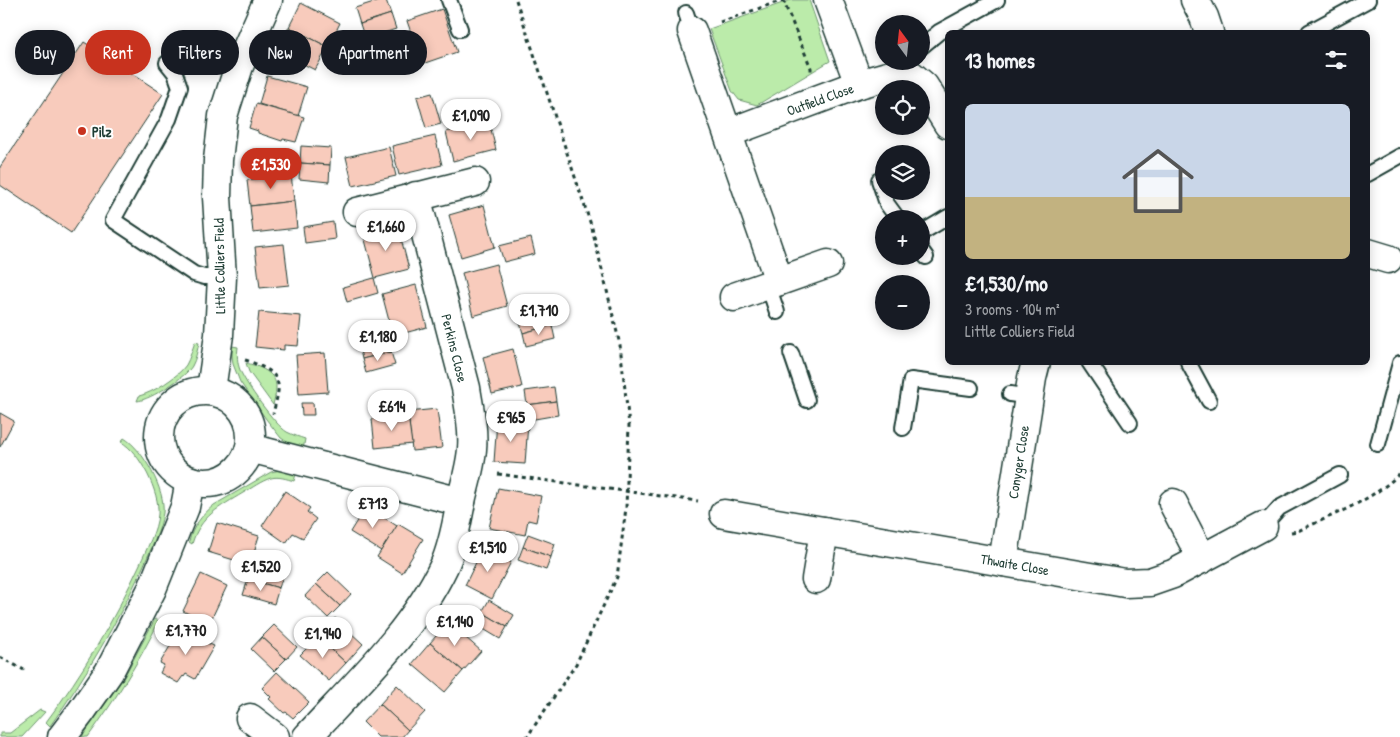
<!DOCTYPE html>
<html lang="en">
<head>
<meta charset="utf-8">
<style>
  :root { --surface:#171b24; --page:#20242c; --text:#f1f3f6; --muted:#9ea1a6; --accent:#c8321e }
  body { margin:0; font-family:"Patrick Hand",sans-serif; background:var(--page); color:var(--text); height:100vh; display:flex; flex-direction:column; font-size:19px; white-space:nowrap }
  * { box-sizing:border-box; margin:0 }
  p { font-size:16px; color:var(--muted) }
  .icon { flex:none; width:28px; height:28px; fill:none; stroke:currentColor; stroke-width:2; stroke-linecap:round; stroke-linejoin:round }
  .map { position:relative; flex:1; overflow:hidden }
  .details { position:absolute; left:945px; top:30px; width:425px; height:335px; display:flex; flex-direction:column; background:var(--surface); border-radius:8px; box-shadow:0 2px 12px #0003 }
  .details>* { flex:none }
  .guide { position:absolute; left:15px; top:30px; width:475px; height:45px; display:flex; gap:10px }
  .needle { width:32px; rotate:345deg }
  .tools { position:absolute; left:875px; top:15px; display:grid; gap:10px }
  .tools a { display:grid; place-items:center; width:55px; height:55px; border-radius:50%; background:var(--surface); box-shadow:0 2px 12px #0003; font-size:25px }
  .price { position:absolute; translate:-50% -42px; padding:0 11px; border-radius:18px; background:#fff; color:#222; font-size:16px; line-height:32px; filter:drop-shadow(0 1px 2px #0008) }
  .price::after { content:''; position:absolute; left:50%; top:30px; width:15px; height:11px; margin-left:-8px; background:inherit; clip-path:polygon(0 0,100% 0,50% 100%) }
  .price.selected { background:var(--accent); color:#fff }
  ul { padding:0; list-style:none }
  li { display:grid; align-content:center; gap:10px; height:265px; padding:0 20px }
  li span { display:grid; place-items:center; height:155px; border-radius:8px; color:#555 }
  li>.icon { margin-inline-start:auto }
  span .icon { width:90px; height:90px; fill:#fffc; stroke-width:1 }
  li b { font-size:21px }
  h2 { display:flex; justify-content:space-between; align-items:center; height:60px; padding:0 20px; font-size:21px }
  .tag { padding:0 18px; border-radius:22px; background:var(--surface); box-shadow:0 2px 12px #0003; font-size:18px; line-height:45px }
  .tag.selected { background:var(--accent); color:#fff }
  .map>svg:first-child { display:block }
  .green { fill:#bbebaa; stroke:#6d946f }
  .building { fill:#f8cbbc; stroke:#1f3d34 }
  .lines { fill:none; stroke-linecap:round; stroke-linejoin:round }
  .service-casing { stroke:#1f3d34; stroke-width:18 }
  .minor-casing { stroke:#1f3d34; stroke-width:31 }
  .tertiary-casing { stroke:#1f3d34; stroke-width:31 }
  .path { stroke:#1f3d34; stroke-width:3; stroke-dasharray:4 4; stroke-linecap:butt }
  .service { stroke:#fff; stroke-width:14 }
  .minor { stroke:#fff; stroke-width:28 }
  .tertiary { stroke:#fff; stroke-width:28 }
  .poi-dot { fill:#c8321e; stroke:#fff; stroke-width:2 }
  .labels { text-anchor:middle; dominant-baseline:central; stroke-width:4; stroke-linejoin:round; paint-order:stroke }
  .street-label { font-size:14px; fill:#1f3d34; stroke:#fff }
  .poi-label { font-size:14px; font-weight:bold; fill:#1f3d34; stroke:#fff; text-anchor:start }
</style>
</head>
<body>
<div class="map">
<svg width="1400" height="737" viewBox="0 0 1400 737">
  <rect width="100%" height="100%" fill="#fff"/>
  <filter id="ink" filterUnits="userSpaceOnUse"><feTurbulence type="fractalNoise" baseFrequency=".02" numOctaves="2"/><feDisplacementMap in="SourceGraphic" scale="10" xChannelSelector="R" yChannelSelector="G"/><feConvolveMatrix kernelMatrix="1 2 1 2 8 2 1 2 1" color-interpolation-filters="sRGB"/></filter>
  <g filter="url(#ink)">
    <g class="green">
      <path d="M791,0H809L830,61L757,105L739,100L732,91L709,29Z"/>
      <path d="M195,342L199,343C197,351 196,359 192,366C186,377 150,400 137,401L139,396C152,393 178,377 186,365C190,358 192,350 195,342Z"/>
      <path d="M232,346L238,347C237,355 237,362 240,370C245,383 275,425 287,432C293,435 299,437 305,439L303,450L287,442L281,438L266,419L240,382L233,364L232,356Z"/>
      <path d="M246,363C259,366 277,373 276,388C276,394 274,400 273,405L249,372Z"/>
      <path d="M124,438C143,449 166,491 163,513C161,530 150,551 143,567C117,623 86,676 50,726L46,722C83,673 114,620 140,564C146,550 157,530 158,514C160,493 140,452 121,442Z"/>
      <path d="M280,470L297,471L294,481C287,479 279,476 271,478C261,481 252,488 243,493C220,507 200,516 192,544L189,542C192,527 202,515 214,505L271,472Z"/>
      <path d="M155,619L159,621C139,662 115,700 88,737H82L124,677Z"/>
      <path d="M40,710L45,712L22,737H0V733H10Z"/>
    </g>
    <g class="building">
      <path d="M380,0H386L391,14L360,24L355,8Z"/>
      <path d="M301,3L340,23L328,47L289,27Z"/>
      <path d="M442,9L457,52L422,64L407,21Z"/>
      <path d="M391,14L396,29L365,39L360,24Z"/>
      <path d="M289,27L328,47L315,70L276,50Z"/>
      <path d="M84,42L163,94L71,233L0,185V167Z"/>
      <path d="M267,76L307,87L298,116L259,104Z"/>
      <path d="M432,93L441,124L426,128L417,97Z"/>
      <path d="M256,104L304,117L296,142L283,139L282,141L258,133V131L249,128Z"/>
      <path d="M489,121L496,150L453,161L446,132Z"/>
      <path d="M435,136L442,165L399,175L392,146Z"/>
      <path d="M301,146L331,148L330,165L300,163Z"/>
      <path d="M389,147L396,176L353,186L346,157Z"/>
      <path d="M300,163L330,165L329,182L299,179Z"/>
      <path d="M291,174L294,201L250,206L247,180Z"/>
      <path d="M294,201L297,228L253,233L250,206Z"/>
      <path d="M484,205L495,247L461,257L449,215Z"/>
      <path d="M333,222L335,239L305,243L303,227Z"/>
      <path d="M398,227L409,269L375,278L364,236Z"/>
      <path d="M531,238L535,254L504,262L499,246Z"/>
      <path d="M284,244L289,285L260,288L255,247Z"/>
      <path d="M496,264L507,306L473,316L462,273Z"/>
      <path d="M374,278L378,293L347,302L343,287Z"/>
      <path d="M416,285L427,327L393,336L382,294Z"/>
      <path d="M544,299L548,312L519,320L515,306Z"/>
      <path d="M259,312L301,316L298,346L284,345V350L255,347Z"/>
      <path d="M548,312L552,325L523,333L519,320Z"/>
      <path d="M552,325L555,339L526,346L523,333Z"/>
      <path d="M388,338L391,352L362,359L359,346Z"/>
      <path d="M513,349L522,387L492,394L483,357Z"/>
      <path d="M391,352L395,365L366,373L362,359Z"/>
      <path d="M325,353L328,392L299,394L296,355Z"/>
      <path d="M554,387L556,401L527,405L525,391Z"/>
      <path d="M556,401L558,415L529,420L527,405Z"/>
      <path d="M301,403H313L314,415H302Z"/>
      <path d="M437,409L442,448L412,451L408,412Z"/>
      <path d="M0,413L14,421L0,447Z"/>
      <path d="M408,415L412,444L375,448L372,419Z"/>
      <path d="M497,421L528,423L525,464L494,462Z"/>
      <path d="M498,488L541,496L536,522L528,520L525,535L489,528Z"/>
      <path d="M285,491L310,508L307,512L316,519L303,538L293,533L286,543L262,526Z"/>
      <path d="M366,506L397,526L381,551L350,532Z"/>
      <path d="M217,523L259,536L250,565L208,552Z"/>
      <path d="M398,524L423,539L402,573L377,557Z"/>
      <path d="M528,534L555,544L551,557L523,547Z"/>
      <path d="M523,547L551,557L546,570L518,560Z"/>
      <path d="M483,548L511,562L492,599L465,585Z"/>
      <path d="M253,563L284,573L279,588L248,579Z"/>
      <path d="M328,572L351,594L340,606L316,584Z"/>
      <path d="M201,574L227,586L209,624L183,611Z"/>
      <path d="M248,579L279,588L274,604L243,595Z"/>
      <path d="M316,584L340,606L328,618L305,596Z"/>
      <path d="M489,600L514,615L507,627L482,612Z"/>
      <path d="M482,612L507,627L500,639L475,624Z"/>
      <path d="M335,618L363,644L346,663L318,637Z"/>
      <path d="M448,622L481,651L463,671L430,643Z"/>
      <path d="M274,625L297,647L286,659L262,637Z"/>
      <path d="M182,626L206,639L205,642L214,646L195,679L186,674L184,677L183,676L178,683L160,673L164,665L160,663Z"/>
      <path d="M262,637L286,659L274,671L251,649Z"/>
      <path d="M318,637L346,663L329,681L300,655Z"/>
      <path d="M430,643L463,671L445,692L412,664Z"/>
      <path d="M277,672L309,702L293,718L286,712L284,713L269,699L271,697L262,688Z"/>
      <path d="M397,685L425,712L408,730L380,704Z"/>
      <path d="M380,704L408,730L402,737H378L363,722Z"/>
    </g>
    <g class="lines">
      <defs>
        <g id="service">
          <path d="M449,0L460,29"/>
          <path d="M686,13L692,31"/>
          <path d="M1309,32L1368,0"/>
          <path d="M921,47L939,32L997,0"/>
          <path d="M167,63L175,73L180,87L169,119L113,220L194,274L204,277H222"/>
          <path d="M1368,174L1400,156"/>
          <path d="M879,180L887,204L898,219"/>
          <path d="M921,233L948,217"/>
          <path d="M921,250L926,257"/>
          <path d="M768,285L777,312"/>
          <path d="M791,353L807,400"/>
          <path d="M1089,362L1130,423"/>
          <path d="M1188,362L1209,401"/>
          <path d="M1010,394L1029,397"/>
          <path d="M903,428L911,380L971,388"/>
          <path d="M1378,444L1400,363"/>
          <path d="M1263,526L1279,508L1340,475"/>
        </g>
        <g id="minor">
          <path d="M828,0L859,84"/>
          <path d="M1195,0L1204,17L1209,32"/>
          <path d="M692,31L779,281"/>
          <path d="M728,133L859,84L898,73L911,75L924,86L948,124"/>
          <path d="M357,212L475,182"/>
          <path d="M1368,253L1388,259"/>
          <path d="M734,297L828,264"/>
          <path d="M211,390L219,335L222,277L217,197L218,160L223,116L239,66L268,0"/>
          <path d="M250,448L461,502"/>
          <path d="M1173,503L1202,559"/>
          <path d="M724,514L1125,583L1150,582L1173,574L1263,526"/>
          <path d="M1003,562L1032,378L1036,362"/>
          <path d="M816,579L824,531"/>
          <path d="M250,718L275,737"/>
          <path d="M307,737C355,685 413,631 444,566C454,544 457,520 462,497C466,481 471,464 472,449C474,428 469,408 466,388L416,196"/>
        </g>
        <g id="tertiary">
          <circle cx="205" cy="437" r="46"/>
          <path d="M62,737L81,712L109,672L152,589L185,507L190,481"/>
        </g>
      </defs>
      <use href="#service" class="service-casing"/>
      <use href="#minor" class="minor-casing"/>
      <use href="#tertiary" class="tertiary-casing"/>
      <g class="path">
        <path d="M516,0L592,228L620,345L629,425L626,508L617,577L576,664L527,737"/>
        <path d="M783,0L811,68V72"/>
        <path d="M720,22L783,0"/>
        <path d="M245,360C252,362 258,365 264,368C286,378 277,395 273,414"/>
        <path d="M498,474L698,501"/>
        <path d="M1291,532L1298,531C1332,515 1374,500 1400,473"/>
        <path d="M0,657L24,670"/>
      </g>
      <use href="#service" class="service"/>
      <use href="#minor" class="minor"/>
      <use href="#tertiary" class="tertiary"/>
    </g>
  </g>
  <circle class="poi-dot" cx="82" cy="131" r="5"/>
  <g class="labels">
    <g class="street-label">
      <text transform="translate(820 99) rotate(-20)">Outfield Close</text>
      <text transform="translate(219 266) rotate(-91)">Little Colliers Field</text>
      <text transform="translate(455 348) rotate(76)">Perkins Close</text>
      <text transform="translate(1018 462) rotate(-81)">Conyger Close</text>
      <text transform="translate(1015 564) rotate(10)">Thwaite Close</text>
    </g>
    <g class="poi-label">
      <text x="92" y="131">Pilz</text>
    </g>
  </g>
</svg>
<div class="tools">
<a><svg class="needle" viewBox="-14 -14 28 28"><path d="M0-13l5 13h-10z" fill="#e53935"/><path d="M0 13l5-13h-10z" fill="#9ea1a6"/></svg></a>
<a><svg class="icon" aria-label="locate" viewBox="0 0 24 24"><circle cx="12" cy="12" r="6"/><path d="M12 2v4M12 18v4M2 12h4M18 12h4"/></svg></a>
<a><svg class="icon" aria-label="layers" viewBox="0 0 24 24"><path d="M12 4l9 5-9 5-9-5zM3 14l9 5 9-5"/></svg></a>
<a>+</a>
<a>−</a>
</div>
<b class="price" style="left:471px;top:141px">£1,090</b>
<b class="price selected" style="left:271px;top:190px">£1,530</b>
<b class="price" style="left:386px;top:252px">£1,660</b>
<b class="price" style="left:539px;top:336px">£1,710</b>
<b class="price" style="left:378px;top:362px">£1,180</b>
<b class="price" style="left:392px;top:432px">£614</b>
<b class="price" style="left:511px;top:443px">£965</b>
<b class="price" style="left:373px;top:529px">£713</b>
<b class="price" style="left:488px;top:573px">£1,510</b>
<b class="price" style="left:261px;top:592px">£1,520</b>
<b class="price" style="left:455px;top:647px">£1,140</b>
<b class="price" style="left:186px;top:656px">£1,770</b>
<b class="price" style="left:323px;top:659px">£1,940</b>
<div class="guide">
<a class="tag">Buy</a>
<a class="tag selected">Rent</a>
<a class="tag">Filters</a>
<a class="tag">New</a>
<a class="tag">Apartment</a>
</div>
<section class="details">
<h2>13 homes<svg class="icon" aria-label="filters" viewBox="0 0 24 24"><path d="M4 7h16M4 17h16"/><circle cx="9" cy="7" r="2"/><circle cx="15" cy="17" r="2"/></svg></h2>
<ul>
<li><span style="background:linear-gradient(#c9d6e8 60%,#c2b280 0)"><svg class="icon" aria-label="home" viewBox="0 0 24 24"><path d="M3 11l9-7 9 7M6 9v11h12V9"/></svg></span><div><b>£1,530/mo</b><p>3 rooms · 104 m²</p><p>Little Colliers Field</p></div></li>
</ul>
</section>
</div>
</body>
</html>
